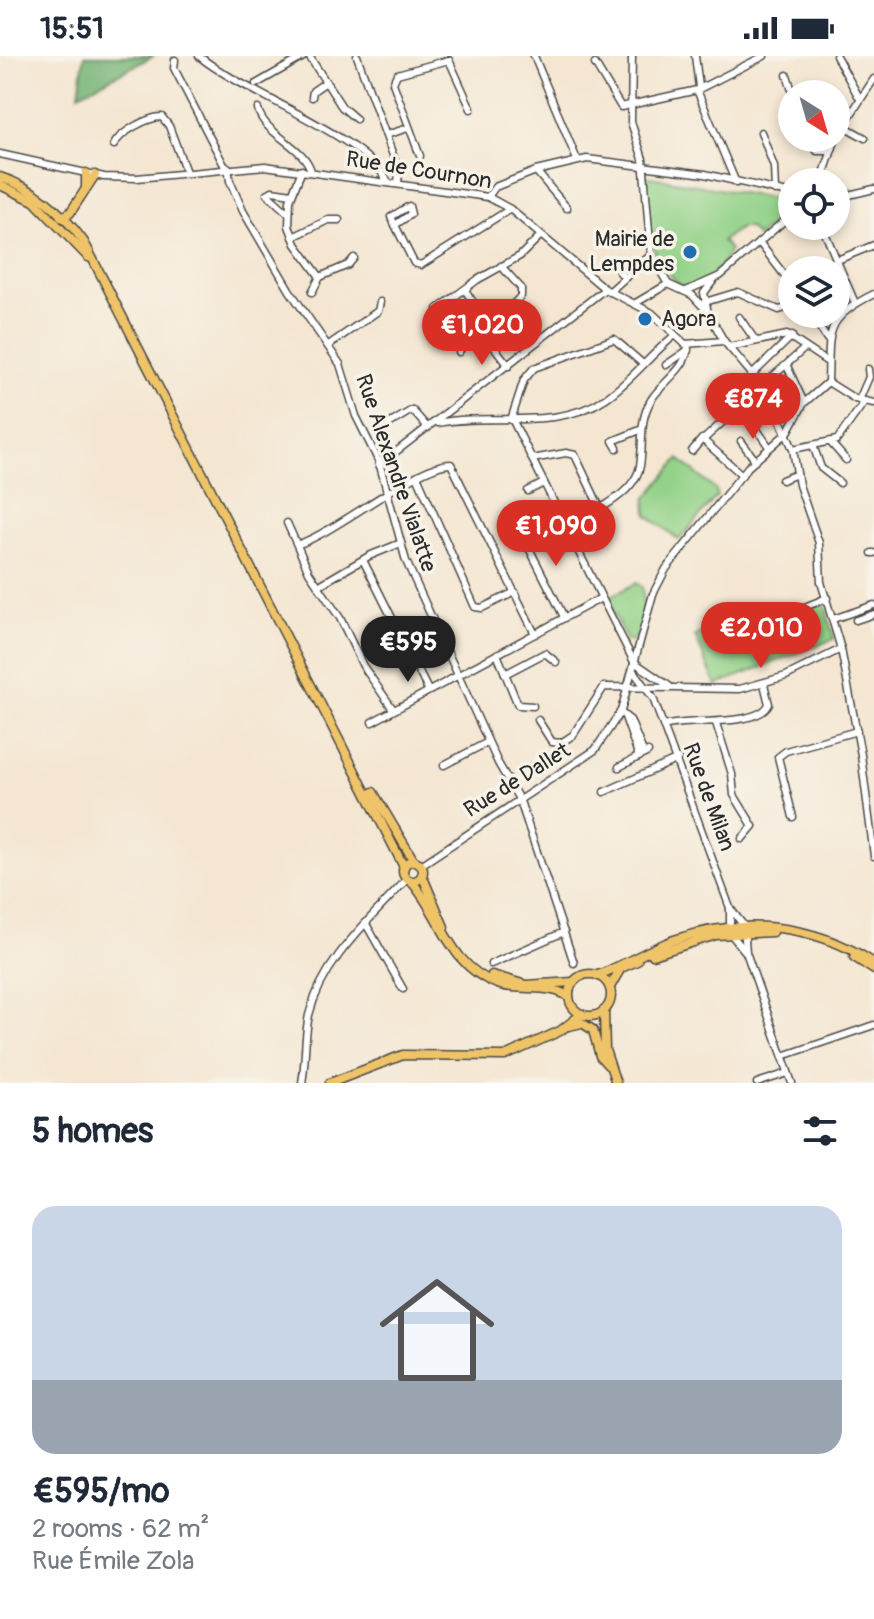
<!DOCTYPE html>
<html lang="en">
<head>
<meta charset="utf-8">
<style>
  :root { --surface:#fff; --page:#f2f2f3; --text:#1f2937; --muted:#747a83; --accent:#d93025 }
  body { margin:0; font-family:Pangolin,sans-serif; background:var(--page); color:var(--text); height:100vh; display:flex; flex-direction:column; font-size:30px; white-space:nowrap }
  * { box-sizing:border-box; margin:0 }
  p { font-size:26px; color:var(--muted) }
  .icon { flex:none; width:44px; height:44px; fill:none; stroke:currentColor; stroke-width:2; stroke-linecap:round; stroke-linejoin:round }
  .map { position:relative; height:1027px; overflow:hidden }
  .panel { display:flex; flex-direction:column; background:var(--surface); flex:1 }
  .panel>* { flex:none }
  .needle { width:52px; rotate:143deg }
  .buttons { position:absolute; left:778px; top:24px; display:grid; gap:16px }
  .buttons a { display:grid; place-items:center; width:72px; height:72px; border-radius:50%; background:var(--surface); box-shadow:0 4px 12px #0003; font-size:40px }
  .price { position:absolute; translate:-50% -68px; padding:0 18px; border-radius:28px; background:var(--accent); color:#fff; font-size:26px; line-height:52px; filter:drop-shadow(0 2px 4px #0008) }
  .price::after { content:''; position:absolute; left:50%; top:48px; width:24px; height:18px; margin-left:-12px; background:inherit; clip-path:polygon(0 0,100% 0,50% 100%) }
  .price.on { background:#222; color:#fff }
  ul { padding:0; list-style:none }
  li { display:grid; align-content:center; gap:16px; height:424px; padding:0 32px }
  li span { display:grid; place-items:center; height:248px; border-radius:24px; color:#555 }
  li>.icon { margin-inline-start:auto }
  span .icon { width:144px; height:144px; fill:#fffc; stroke-width:1 }
  li b { font-size:34px }
  h2 { display:flex; justify-content:space-between; align-items:center; height:96px; padding:0 32px; font-size:34px }
  .status { display:flex; justify-content:space-between; align-items:center; height:56px; padding:0 40px; background:var(--surface); direction:ltr }
  .status svg { height:22px; fill:currentColor }
  .map>svg:first-child { display:block }
  .green { fill:#93d288; stroke:#5f7e5a; stroke-width:2 }
  .forest { fill:#76b474; stroke:#507050; stroke-width:2 }
  .lines { fill:none; stroke-linecap:round; stroke-linejoin:round }
  .minor-casing { stroke:#494744; stroke-width:9 }
  .major-casing { stroke:#494744; stroke-width:11 }
  .minor { stroke:#fff; stroke-width:6 }
  .major { stroke:#efc469; stroke-width:8 }
  .poi-dot { fill:#1f6fb2; stroke:#f7f3e8; stroke-width:3 }
  .labels { text-anchor:middle; dominant-baseline:central; stroke-width:7; stroke-linejoin:round; paint-order:stroke }
  .street-label { font-size:22px; fill:#2b2b2b; stroke:#f7f3e8 }
  .poi-label { font-size:22px; fill:#2b2b2b; stroke:#f7f3e8; text-anchor:end }
</style>
</head>
<body>
<div class="status"><b>15:51</b><svg viewBox="0 0 49 12"><path d="M0 12V9h3v3zM5 12V6h3v6zM10 12V3h3v9zM15 12V0h3v12zM26 1h20v11H26zM47 4h2v5h-2z"/></svg></div>
<div class="map">
<svg width="874" height="1027" viewBox="0 0 874 1027">
  <rect width="100%" height="100%" fill="#f7f3e8"/>
  <filter id="ink" filterUnits="userSpaceOnUse"><feTurbulence type="fractalNoise" baseFrequency=".0125" numOctaves="2"/><feDisplacementMap in="SourceGraphic" scale="16" xChannelSelector="R" yChannelSelector="G"/><feConvolveMatrix kernelMatrix="1 2 1 2 8 2 1 2 1" color-interpolation-filters="sRGB"/></filter>
  <filter id="wash" filterUnits="userSpaceOnUse"><feTurbulence type="fractalNoise" baseFrequency=".006" numOctaves="4" result="noise"/><feDisplacementMap in="SourceGraphic" scale="32" xChannelSelector="R" yChannelSelector="G"/><feGaussianBlur stdDeviation="1.8" result="paint"/><feColorMatrix in="noise" values="0 0 0 0 0 0 0 0 0 0 0 0 0 0 0 0 0 1.4 0 .05"/><feComposite in="paint" operator="in"/></filter>
  <g filter="url(#wash)">
    <rect width="100%" height="100%" fill="#f4e6d1"/>
    <g class="green">
      <path d="M645,120L792,146V153L757,181L749,172H740L722,185L730,194C720,213 707,232 682,230C642,198 650,167 645,120Z"/>
      <path d="M679,403L716,434L717,440L679,484L647,459L646,443Z"/>
      <path d="M636,527L642,531C644,549 646,573 632,586L627,585L606,543Z"/>
      <path d="M824,546L834,583L716,629L695,580L746,558L754,574Z"/>
    </g>
    <path class="forest" d="M84,0H154L79,38Z"/>
  </g>
  <g filter="url(#ink)">
    <g class="lines">
      <defs>
        <g id="minor">
          <path d="M199,0C243,37 362,78 388,126"/>
          <path d="M309,0L342,51L356,63"/>
          <path d="M357,0L399,116L398,127"/>
          <path d="M534,0L577,104"/>
          <path d="M632,0L631,66L643,103L651,199L668,228"/>
          <path d="M695,0L699,31"/>
          <path d="M836,0L860,43"/>
          <path d="M175,4L174,12L225,111"/>
          <path d="M595,8L621,51L697,34L764,0"/>
          <path d="M787,19L793,38"/>
          <path d="M256,28L305,0"/>
          <path d="M697,34L736,127"/>
          <path d="M312,41L313,35L326,26"/>
          <path d="M258,53C264,79 304,89 311,115"/>
          <path d="M842,69L865,82"/>
          <path d="M761,76L774,111L775,135"/>
          <path d="M386,79L408,72"/>
          <path d="M836,81L874,23"/>
          <path d="M811,82L817,95H830"/>
          <path d="M114,89C120,76 148,61 162,61L169,70L186,116"/>
          <path d="M0,98L104,121L137,122L265,110L488,141L510,153L605,233L652,257L685,288L724,285"/>
          <path d="M420,100L393,27L397,18L449,4L471,53"/>
          <path d="M228,111L230,125L243,155L290,235L340,308L356,360L379,406L406,505L498,707L520,745L574,907"/>
          <path d="M302,114L290,144L289,170L296,188L320,221L348,209L354,202"/>
          <path d="M536,115L567,152"/>
          <path d="M821,126L836,82"/>
          <path d="M488,141L495,131L536,115L587,103L705,118L792,138"/>
          <path d="M836,142L874,133"/>
          <path d="M288,157L267,138L272,135L292,138"/>
          <path d="M395,169L411,158L409,150L391,161L414,207L421,209L510,153"/>
          <path d="M822,170L855,247"/>
          <path d="M293,181L328,164H339"/>
          <path d="M759,186L792,229"/>
          <path d="M835,205L874,189"/>
          <path d="M615,210L624,221"/>
          <path d="M713,225L704,237L708,257L724,285L768,337L793,393L799,429L819,487L821,526L841,593L861,699L874,800"/>
          <path d="M465,234L473,246V264L509,310"/>
          <path d="M686,235L720,220L792,158"/>
          <path d="M312,236L320,221"/>
          <path d="M609,236L651,199"/>
          <path d="M705,246L738,236L779,254L792,250"/>
          <path d="M634,248L668,228L692,239L706,254"/>
          <path d="M438,253L477,224L520,200L540,180"/>
          <path d="M811,258L827,283"/>
          <path d="M739,261L755,284"/>
          <path d="M330,288L378,255L380,246"/>
          <path d="M729,291L787,279L826,305"/>
          <path d="M459,296L463,289L494,268L521,240V232L501,210"/>
          <path d="M666,309L688,294"/>
          <path d="M787,310L804,347"/>
          <path d="M751,320L792,280"/>
          <path d="M828,326L855,343L874,347"/>
          <path d="M762,330L805,292"/>
          <path d="M768,337L803,347"/>
          <path d="M859,344L869,321L868,313"/>
          <path d="M511,364L524,324L534,312L614,283L643,308"/>
          <path d="M513,365L634,606L669,630"/>
          <path d="M438,367C492,356 556,376 606,342C631,325 650,299 674,280"/>
          <path d="M389,368L412,354L428,372"/>
          <path d="M758,375L769,391"/>
          <path d="M703,384L737,353L768,337"/>
          <path d="M741,385L755,404"/>
          <path d="M831,387L846,404"/>
          <path d="M813,389L821,412L840,427"/>
          <path d="M617,392L613,385L640,374"/>
          <path d="M793,393L837,384L865,345"/>
          <path d="M692,395L702,383L742,419"/>
          <path d="M532,403L566,397L575,399L600,452"/>
          <path d="M379,409L605,233"/>
          <path d="M418,422L475,551L482,552L515,536"/>
          <path d="M782,424L797,418"/>
          <path d="M528,435L544,427"/>
          <path d="M287,467L309,516L340,562L363,610L393,653"/>
          <path d="M299,488C338,475 418,408 451,408L535,578"/>
          <path d="M872,497H874"/>
          <path d="M363,504L428,634"/>
          <path d="M318,530L369,500L401,487"/>
          <path d="M745,551L755,571L827,542"/>
          <path d="M564,561L529,492L531,484C562,469 633,448 640,410C644,386 638,367 651,344C663,325 687,313 688,290"/>
          <path d="M833,563L874,549"/>
          <path d="M856,564L874,558"/>
          <path d="M497,598L518,649L533,650"/>
          <path d="M634,616L653,642L730,852L744,870L746,896L792,1027"/>
          <path d="M505,618L545,597L556,606"/>
          <path d="M620,656L630,664L644,698"/>
          <path d="M625,661L639,701"/>
          <path d="M538,664L552,686L561,687L573,679L604,631L740,633L786,620L841,593"/>
          <path d="M372,666L601,542"/>
          <path d="M716,667L732,718L734,739L753,770L742,783"/>
          <path d="M664,670C686,662 759,672 769,648L764,628"/>
          <path d="M444,709L488,686"/>
          <path d="M619,711L648,696"/>
          <path d="M604,736L678,703"/>
          <path d="M793,761L778,701L786,695L857,675"/>
          <path d="M421,809L595,694L621,655L653,538L666,513L748,411L788,376L804,347L828,326C830,278 822,263 874,238"/>
          <path d="M730,852V877L745,895"/>
          <path d="M366,868L403,933"/>
          <path d="M491,908L564,876"/>
          <path d="M783,1000L874,969"/>
          <path d="M302,1027C306,1005 304,982 309,959C323,903 370,864 407,823"/>
          <path d="M757,1027L788,1017"/>
        </g>
        <g id="major">
          <path d="M86,117V131"/>
          <path d="M0,121C35,132 63,157 84,186L404,811"/>
          <path d="M0,129L36,146"/>
          <path d="M34,145L88,201"/>
          <path d="M61,161L70,157L95,119"/>
          <path d="M373,736L414,805"/>
          <circle cx="413" cy="815" r="10"/>
          <path d="M422,819L444,871"/>
          <path d="M411,825C443,861 447,908 497,928C520,936 550,927 569,941"/>
          <path d="M653,899L716,879L772,876"/>
          <path d="M854,901L874,914"/>
          <circle cx="590" cy="939" r="21"/>
          <path d="M492,919L526,929L573,926"/>
          <path d="M598,919C622,910 646,895 671,885C739,860 813,867 874,907"/>
          <path d="M610,931L621,912L637,905"/>
          <path d="M604,955L605,994L616,1027"/>
          <path d="M569,970L582,967L593,974L600,1000L608,1009"/>
          <path d="M330,1027L403,999L505,1000L560,975L582,958"/>
        </g>
      </defs>
      <use href="#minor" class="minor-casing"/>
      <use href="#major" class="major-casing"/>
      <use href="#minor" class="minor"/>
      <use href="#major" class="major"/>
    </g>
  </g>
  <g class="poi-dot">
    <circle cx="690" cy="196" r="8"/>
    <circle cx="645" cy="263" r="8"/>
  </g>
  <g class="labels">
    <g class="street-label">
      <text transform="translate(419 114) rotate(9)">Rue de Cournon</text>
      <text transform="translate(396 417) rotate(71)">Rue Alexandre Vialatte</text>
      <text transform="translate(517 724) rotate(-32)">Rue de Dallet</text>
      <text transform="translate(709 741) rotate(70)">Rue de Milan</text>
    </g>
    <g class="poi-label">
      <text x="674" y="183">Mairie de<tspan x="674" dy="25">Lempdes</tspan></text>
      <text x="661" y="263" text-anchor="start">Agora</text>
    </g>
  </g>
</svg>
<div class="buttons">
<a><svg class="needle" viewBox="-14 -14 28 28"><path d="M0-13l5 13h-10z" fill="#e53935"/><path d="M0 13l5-13h-10z" fill="#747a83"/></svg></a>
<a><svg class="icon" aria-label="locate" viewBox="0 0 24 24"><circle cx="12" cy="12" r="6"/><path d="M12 2v4M12 18v4M2 12h4M18 12h4"/></svg></a>
<a><svg class="icon" aria-label="layers" viewBox="0 0 24 24"><path d="M12 4l9 5-9 5-9-5zM3 14l9 5 9-5"/></svg></a>
</div>
<b class="price" style="left:482px;top:311px">€1,020</b>
<b class="price" style="left:753px;top:385px">€874</b>
<b class="price" style="left:556px;top:512px">€1,090</b>
<b class="price" style="left:761px;top:614px">€2,010</b>
<b class="price on" style="left:408px;top:628px">€595</b>
</div>
<section class="panel">
<h2>5 homes<svg class="icon" aria-label="filters" viewBox="0 0 24 24"><path d="M4 7h16M4 17h16"/><circle cx="9" cy="7" r="2"/><circle cx="15" cy="17" r="2"/></svg></h2>
<ul>
<li><span style="background:linear-gradient(#c9d6e8 70%,#9aa5b1 0)"><svg class="icon" aria-label="home" viewBox="0 0 24 24"><path d="M3 11l9-7 9 7M6 9v11h12V9"/></svg></span><div><b>€595/mo</b><p>2 rooms · 62 m²</p><p>Rue Émile Zola</p></div></li>
</ul>
</section>
</body>
</html>
